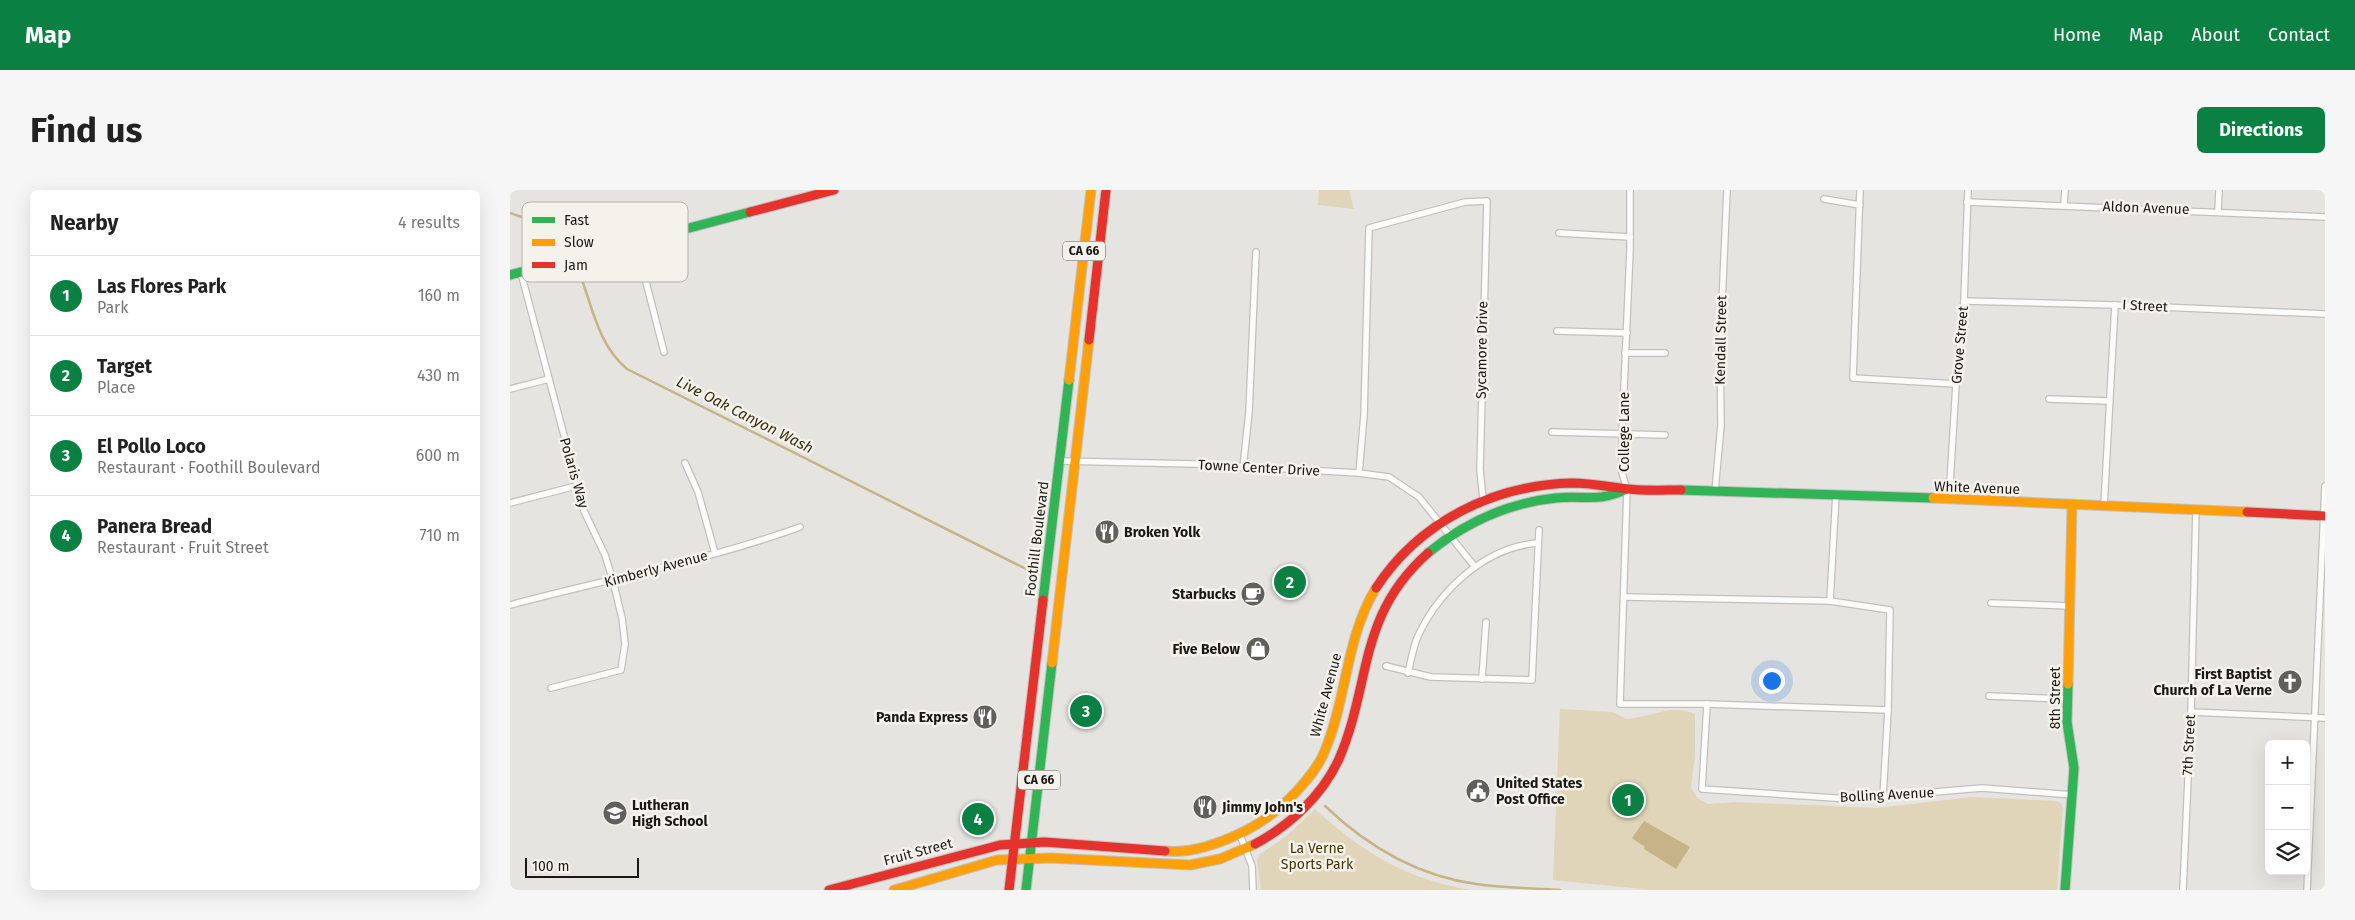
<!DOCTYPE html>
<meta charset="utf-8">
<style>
body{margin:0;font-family:"Fira Sans",sans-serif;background:#f6f6f6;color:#222}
.controls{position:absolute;right:15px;bottom:15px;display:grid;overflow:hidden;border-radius:8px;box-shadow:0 5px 20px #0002}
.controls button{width:45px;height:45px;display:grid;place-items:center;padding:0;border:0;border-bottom:1px solid #e0e0e0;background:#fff;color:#222;font:25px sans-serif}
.scale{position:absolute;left:15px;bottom:12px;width:114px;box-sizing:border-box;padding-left:5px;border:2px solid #191815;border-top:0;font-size:14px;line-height:18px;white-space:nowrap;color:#191815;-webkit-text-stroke:4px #f5f2eb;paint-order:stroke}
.you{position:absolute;left:1261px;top:490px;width:18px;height:18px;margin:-12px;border:4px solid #fff;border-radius:50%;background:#1a73e8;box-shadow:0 0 0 8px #1a73e833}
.badge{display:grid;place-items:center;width:32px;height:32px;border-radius:50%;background:#0b8043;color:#fff;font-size:16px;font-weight:700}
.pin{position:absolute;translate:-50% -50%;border:2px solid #fff;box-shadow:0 1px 5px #0006}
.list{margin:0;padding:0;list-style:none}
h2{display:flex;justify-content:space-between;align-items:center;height:65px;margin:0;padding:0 20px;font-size:21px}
h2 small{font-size:16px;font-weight:400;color:#767676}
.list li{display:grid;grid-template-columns:32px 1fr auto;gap:15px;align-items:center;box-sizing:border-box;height:80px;padding:0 20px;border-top:1px solid #e0e0e0}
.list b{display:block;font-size:19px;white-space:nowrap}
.list p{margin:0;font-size:16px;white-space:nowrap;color:#767676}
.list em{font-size:16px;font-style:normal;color:#767676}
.icon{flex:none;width:28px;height:28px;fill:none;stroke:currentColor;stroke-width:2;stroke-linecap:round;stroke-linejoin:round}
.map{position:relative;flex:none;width:1815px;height:700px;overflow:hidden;border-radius:8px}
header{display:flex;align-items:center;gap:30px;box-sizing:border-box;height:70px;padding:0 25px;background:#0b8043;color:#fff}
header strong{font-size:24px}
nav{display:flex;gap:28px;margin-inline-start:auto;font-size:18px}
.intro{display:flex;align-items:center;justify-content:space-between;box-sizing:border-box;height:120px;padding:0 30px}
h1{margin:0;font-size:35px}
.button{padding:12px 22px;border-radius:8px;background:#0b8043;color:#fff;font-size:18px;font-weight:700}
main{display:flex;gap:30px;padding:0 30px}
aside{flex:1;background:#fff;border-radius:8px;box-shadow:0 5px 20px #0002}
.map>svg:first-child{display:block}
</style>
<header>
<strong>Map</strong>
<nav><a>Home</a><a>Map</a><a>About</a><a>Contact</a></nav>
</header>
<div class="intro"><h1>Find us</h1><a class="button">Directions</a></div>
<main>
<aside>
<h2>Nearby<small>4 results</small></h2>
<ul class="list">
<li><span class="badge">1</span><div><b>Las Flores Park</b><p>Park</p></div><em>160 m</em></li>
<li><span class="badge">2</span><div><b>Target</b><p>Place</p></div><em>430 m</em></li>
<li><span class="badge">3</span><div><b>El Pollo Loco</b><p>Restaurant · Foothill Boulevard</p></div><em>600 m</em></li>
<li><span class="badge">4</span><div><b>Panera Bread</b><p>Restaurant · Fruit Street</p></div><em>710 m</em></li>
</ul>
</aside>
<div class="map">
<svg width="1815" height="700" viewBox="0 0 1815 700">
<rect width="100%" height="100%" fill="#e6e4e0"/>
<g fill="#e0d5b9">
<polygon points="809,0 839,0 844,19 808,15"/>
<path d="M1050 519 1103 522 1116 529C1139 528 1162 513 1185 524V567L1181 597 1187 608 1198 614 1225 612 1367 618 1463 607 1546 611 1551 613 1553 618 1547 700H1141L1043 690Z"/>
<path d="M805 619C853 663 896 689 961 700H751L747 671 749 665 778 645Z"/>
</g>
<polygon fill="#c6b488" points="1134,631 1180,657 1166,679 1134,659 1135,657 1122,648"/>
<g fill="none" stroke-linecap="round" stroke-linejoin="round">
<g stroke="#c6b488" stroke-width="2.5">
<path d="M0 23C14 28 30 32 42 42 83 75 73 142 117 179L526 384"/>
<path d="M815 616C857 656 908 686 966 694 993 698 1022 698 1050 700"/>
</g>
<defs>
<g id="street">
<polyline points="1120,0 1120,60 1112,244 1112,283 1117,299 1110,514 1197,514 1378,520"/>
<polyline points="1350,0 1343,188 1446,194"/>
<polyline points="1314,9 1350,15"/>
<polyline points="1457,12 1815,27"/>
<polyline points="1554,15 1555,0"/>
<polyline points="1708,21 1709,0"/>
<polyline points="1049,43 1120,47"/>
<polyline points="126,53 154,162"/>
<polyline points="11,83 74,321 95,365 103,391 112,428 115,454 111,480 41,498"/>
<polyline points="1454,111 1605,115 1815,124"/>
<polyline points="1047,141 1117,143"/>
<polyline points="1115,163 1155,163"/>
<polyline points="0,199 39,189"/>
<polyline points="1539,209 1599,211"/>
<polyline points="1042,242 1155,245"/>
<polyline points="550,271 685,274 849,283 879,287 909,307 965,377"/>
<polyline points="175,273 188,302 205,363"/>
<polyline points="733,278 739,222 746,62"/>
<polyline points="849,283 854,225 859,38 955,12 977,11 970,280 973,309"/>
<polyline points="1205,301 1211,235 1210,159 1217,0"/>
<polyline points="1439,310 1446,194 1454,111 1458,0"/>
<polyline points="0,313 66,296"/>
<polyline points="1594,316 1605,115"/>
<polyline points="1114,407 1320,411 1380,420 1378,520 1373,607"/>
<polyline points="1320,411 1326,304"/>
<polyline points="1481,413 1561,416"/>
<path d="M0 415C97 389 196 371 290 337"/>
<polyline points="876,476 921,487 1022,490 1029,340"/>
<path d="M898 483C901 471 903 457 908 446 930 399 976 357 1028 353"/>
<polyline points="972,489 976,432"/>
<polyline points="1479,506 1557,509"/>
<polyline points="1197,514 1192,599 1340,609 1472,598 1563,605"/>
<polyline points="1681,522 1815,528"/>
<polyline points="730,645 742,676 743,700"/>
<polyline points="1673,700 1681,522 1686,319"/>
<polyline points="1797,700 1815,296"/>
</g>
<g id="fast">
<polyline points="0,85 240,22"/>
<polyline points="1171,300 1423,308"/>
<path d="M918 363C956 332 997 313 1046 308 1076 305 1087 313 1117 299"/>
<polyline points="533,410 559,190"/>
<polyline points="516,700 542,473"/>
<polyline points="1555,700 1564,578 1557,532 1558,494"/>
</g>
<g id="slow">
<polyline points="559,190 581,0"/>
<polyline points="1423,308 1737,322"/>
<polyline points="542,473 579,150"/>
<polyline points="1558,494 1562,315"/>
<path d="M655 661C683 664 711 653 735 641 755 631 771 618 786 602 798 589 810 575 816 558 837 507 836 447 866 398"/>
<polyline points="384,700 487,670 540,668 680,675 710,669 745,654"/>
</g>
<g id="jam">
<polyline points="240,22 324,0"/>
<polyline points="579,150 596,0"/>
<polyline points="1737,322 1815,326"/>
<path d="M866 398C909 332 983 295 1062 293 1081 293 1099 297 1118 299 1136 301 1154 300 1171 300"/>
<path d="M745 654C780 635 812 606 829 569 862 492 847 426 918 363"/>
<polyline points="319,700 490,655 534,652 655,661"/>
<polyline points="499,700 533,410"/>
</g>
</defs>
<use href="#street" stroke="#c1c0bd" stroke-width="8"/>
<use href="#fast" stroke="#c1c0bd" stroke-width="11"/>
<use href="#slow" stroke="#c1c0bd" stroke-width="11"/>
<use href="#jam" stroke="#c1c0bd" stroke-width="11"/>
<use href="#street" stroke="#fbfbfa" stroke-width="5.5"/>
<use href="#fast" stroke="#30b455" stroke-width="9"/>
<use href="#slow" stroke="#ff9f0a" stroke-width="9"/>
<use href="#jam" stroke="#e5322d" stroke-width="9"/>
</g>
<defs>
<symbol id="restaurant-disc" viewBox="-11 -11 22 22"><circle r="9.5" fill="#615f5c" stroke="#f5f2eb"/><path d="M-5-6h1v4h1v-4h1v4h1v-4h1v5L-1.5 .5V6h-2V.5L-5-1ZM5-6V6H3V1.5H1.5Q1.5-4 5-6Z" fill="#fff"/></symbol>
<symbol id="cafe-disc" viewBox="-11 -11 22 22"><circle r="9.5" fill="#615f5c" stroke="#f5f2eb"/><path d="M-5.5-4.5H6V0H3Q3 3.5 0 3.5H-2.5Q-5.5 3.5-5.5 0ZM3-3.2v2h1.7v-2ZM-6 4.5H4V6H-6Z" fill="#fff"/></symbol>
<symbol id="shop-disc" viewBox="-11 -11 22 22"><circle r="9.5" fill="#615f5c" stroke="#f5f2eb"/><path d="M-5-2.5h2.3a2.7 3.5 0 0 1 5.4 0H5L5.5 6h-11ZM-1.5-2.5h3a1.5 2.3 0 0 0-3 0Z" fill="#fff"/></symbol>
<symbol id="church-disc" viewBox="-11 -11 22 22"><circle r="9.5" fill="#615f5c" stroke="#f5f2eb"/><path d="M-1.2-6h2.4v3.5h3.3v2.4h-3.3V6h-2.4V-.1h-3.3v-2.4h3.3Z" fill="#fff"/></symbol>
<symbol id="civic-disc" viewBox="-11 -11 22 22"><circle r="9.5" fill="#615f5c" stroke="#f5f2eb"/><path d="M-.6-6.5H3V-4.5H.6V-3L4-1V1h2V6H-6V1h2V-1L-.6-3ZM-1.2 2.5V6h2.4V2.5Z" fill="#fff"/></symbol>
<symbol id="school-disc" viewBox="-11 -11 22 22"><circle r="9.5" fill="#615f5c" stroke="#f5f2eb"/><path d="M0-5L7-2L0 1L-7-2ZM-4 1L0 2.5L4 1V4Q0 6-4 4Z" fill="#fff"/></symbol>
</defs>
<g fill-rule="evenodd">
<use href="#restaurant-disc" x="583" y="328" width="28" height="28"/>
<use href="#cafe-disc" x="729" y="390" width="28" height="28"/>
<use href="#shop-disc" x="734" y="445" width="28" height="28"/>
<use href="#church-disc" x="1766" y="478" width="28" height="28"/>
<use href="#restaurant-disc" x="461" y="513" width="28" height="28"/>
<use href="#civic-disc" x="954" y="587" width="28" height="28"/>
<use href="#restaurant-disc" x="681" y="603" width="28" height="28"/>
<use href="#school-disc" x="91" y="609" width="28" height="28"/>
</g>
<g text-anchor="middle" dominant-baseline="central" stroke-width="5" stroke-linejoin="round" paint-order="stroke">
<g fill="#f5f2eb" stroke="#5b5955" stroke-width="1">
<rect x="553" y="51.5" width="42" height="19" rx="4"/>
<rect x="508" y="580.5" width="42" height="19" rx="4"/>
</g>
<g font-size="12" font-weight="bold" fill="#191815">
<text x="574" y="61">CA 66</text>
<text x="529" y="590">CA 66</text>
</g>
<g font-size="14" fill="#191815" stroke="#f5f2eb">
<text transform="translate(1636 18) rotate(2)">Aldon Avenue</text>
<text transform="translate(1635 116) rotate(3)">I Street</text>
<text transform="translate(1211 150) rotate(-89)">Kendall Street</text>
<text transform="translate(1450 155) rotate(-85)">Grove Street</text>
<text transform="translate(972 160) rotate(-89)">Sycamore Drive</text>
<text transform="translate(1114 242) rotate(-90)">College Lane</text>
<text transform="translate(749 278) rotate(3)">Towne Center Drive</text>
<text transform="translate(64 283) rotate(74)">Polaris Way</text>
<text transform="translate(1467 298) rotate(2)">White Avenue</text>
<text transform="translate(527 349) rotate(-83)">Foothill Boulevard</text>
<text transform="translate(146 379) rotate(-15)">Kimberly Avenue</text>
<text transform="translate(816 505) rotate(-75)">White Avenue</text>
<text transform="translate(1545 508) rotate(-90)">8th Street</text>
<text transform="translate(1679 555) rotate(-87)">7th Street</text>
<text transform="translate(1377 605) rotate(-3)">Bolling Avenue</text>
<text transform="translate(408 662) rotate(-15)">Fruit Street</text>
</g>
<g font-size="14" font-weight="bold" fill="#191815" stroke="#f5f2eb" text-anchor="start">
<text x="614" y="342">Broken Yolk</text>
<text x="726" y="404" text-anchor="end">Starbucks</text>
<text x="730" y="459" text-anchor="end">Five Below</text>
<text x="1762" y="484" text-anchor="end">First Baptist<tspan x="1762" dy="16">Church of La Verne</tspan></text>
<text x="458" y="527" text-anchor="end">Panda Express</text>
<text x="986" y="593">United States<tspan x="986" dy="16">Post Office</tspan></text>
<text x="122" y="615">Lutheran<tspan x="122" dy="16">High School</tspan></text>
<text x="712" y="617">Jimmy John's</text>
</g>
<g font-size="14" fill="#430" stroke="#f5f2eb">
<text x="807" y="658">La Verne<tspan x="807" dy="16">Sports Park</tspan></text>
</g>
<g font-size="15" font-style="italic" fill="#392e12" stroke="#f5f2eb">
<text transform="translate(235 225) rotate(27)">Live Oak Canyon Wash</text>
</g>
</g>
<rect x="12" y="12" width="166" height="80" rx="8" fill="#f5f2eb" stroke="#b3b1ab" stroke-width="1"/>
<rect x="22" y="27" width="23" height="6" fill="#30b455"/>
<rect x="22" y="49" width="23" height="7" fill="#ff9f0a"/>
<rect x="22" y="72" width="23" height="6" fill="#e5322d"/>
<g font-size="14" fill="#191815">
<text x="54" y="35">Fast</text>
<text x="54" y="57">Slow</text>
<text x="54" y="80">Jam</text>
</g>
</svg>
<div class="controls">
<button>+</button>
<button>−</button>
<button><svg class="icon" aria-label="layers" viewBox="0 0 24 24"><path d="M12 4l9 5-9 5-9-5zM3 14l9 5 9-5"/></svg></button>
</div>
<div class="scale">100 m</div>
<div class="you"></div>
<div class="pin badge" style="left:1118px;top:610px">1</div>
<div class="pin badge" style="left:780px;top:392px">2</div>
<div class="pin badge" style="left:576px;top:521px">3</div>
<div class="pin badge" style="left:468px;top:629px">4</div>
</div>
</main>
